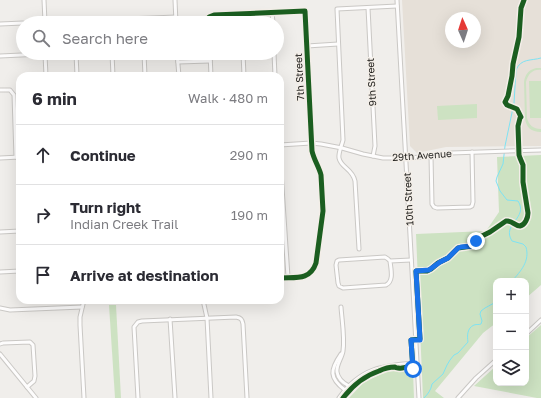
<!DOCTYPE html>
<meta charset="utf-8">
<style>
body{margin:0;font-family:"Golos Text",sans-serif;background:#f7f7f7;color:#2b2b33}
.controls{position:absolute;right:12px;bottom:12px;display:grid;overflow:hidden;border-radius:8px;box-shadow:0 4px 16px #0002}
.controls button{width:36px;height:36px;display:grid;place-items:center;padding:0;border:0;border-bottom:1px solid #e1e1e2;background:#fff;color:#2b2b33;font:20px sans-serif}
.compass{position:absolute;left:445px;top:12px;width:36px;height:36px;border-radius:50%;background:#fff;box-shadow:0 4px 16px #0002;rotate:357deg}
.stop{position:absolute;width:12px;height:12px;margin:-9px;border:3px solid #1a73e8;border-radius:50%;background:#fff}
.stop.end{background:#1a73e8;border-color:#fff;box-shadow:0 1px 4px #0008}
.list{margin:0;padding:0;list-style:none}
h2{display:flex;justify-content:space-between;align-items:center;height:52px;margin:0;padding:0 16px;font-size:17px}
h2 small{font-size:13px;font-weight:400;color:#7c7c81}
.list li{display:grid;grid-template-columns:26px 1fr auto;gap:12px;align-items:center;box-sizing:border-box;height:60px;padding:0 16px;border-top:1px solid #e1e1e2}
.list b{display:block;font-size:15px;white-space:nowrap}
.list p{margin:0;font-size:13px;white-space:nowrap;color:#7c7c81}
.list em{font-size:13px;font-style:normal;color:#7c7c81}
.icon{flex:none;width:22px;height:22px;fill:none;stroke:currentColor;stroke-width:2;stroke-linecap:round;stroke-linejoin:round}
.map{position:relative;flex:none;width:541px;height:398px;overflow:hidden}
.search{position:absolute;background:#fff;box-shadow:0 4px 16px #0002;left:16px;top:16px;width:268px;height:44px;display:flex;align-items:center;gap:10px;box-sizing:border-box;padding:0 14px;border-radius:22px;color:#7c7c81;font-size:15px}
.panel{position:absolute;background:#fff;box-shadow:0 4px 16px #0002;left:16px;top:72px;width:268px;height:232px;border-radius:12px}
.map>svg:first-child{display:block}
</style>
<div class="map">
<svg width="541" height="398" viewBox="0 0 541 398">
<rect width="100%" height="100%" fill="#f0eeeb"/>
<path fill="#e6e0d8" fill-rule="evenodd" d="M402 0H541V146L446 147 417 153 410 146ZM451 18H475V42H451Z"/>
<g fill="#cde2c2">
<path d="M536 68H541V70C533 69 528 74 526 82L527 118C529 125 533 129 541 129V132C531 132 526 127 525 118L524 82C525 75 528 70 536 68Z"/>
<polygon points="529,81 541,81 541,118 530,118"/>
<polygon points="477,104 477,118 438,120 437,106"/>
<polygon points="541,155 541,285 526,298 526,281 496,281 496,323 483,333 435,391 444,398 423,398 416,234 486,231 499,212 497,157"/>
<polygon points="109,305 116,305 121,398 115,398"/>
<polygon points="541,325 541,398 537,398 474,386 496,366 496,383 526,383 526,338"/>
<polygon points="408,368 413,372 414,398 349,398 364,382 386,372"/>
</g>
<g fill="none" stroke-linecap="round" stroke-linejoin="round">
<g stroke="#7ee2f3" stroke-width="1">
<path d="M512 281C521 271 530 261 526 247L523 244 512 241C501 224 529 218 518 201L507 200 500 191 496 181 497 177 503 164 505 146 514 103 516 70C521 58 531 61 541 58"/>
<path d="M424 398C428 394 431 390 432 384L443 374 447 365 450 360 454 355 458 353 468 342C467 336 467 328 474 325 477 324 479 325 481 324L482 321 480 314 481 311 485 308 496 302"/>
</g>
<defs>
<g id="minor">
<polyline points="44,0 45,22"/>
<polyline points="175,0 176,23"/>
<polyline points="397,0 419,398"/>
<polyline points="368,8 375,146 373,156"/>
<polyline points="272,12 273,23"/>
<polyline points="241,14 242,23"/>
<polyline points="27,23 176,17"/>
<path d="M209 23V17L214 15 305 11 312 151C314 160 319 167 321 175L323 211 316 263C310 281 295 277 280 278"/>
<polyline points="0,24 23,23"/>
<polyline points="307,46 338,44"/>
<polyline points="76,53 77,76"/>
<polyline points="112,53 113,76"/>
<polyline points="144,53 145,76"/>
<polyline points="177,53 179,76"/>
<polyline points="210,53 211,76"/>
<polyline points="243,53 244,76"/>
<polyline points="274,53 275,76"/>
<polyline points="45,54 46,76"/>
<polyline points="0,56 64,53"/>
<polyline points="178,62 210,61"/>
<polyline points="0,90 10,90 14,95 16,157"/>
<polyline points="280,145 311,143 321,144 342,148 363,154 383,158 405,158 423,157 451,153 541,150"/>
<polyline points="431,156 432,204 434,207 437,208 470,207 472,206 473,202 472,152"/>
<polyline points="280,157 288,277"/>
<polyline points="0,158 20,157"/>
<polyline points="0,232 20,231"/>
<path d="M359 249 355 181C352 168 341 168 339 158 338 153 342 145 343 140L337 9 397 6"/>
<path d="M390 261C391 270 394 281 386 285L343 288 339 286 338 283 336 265 337 261 339 260 385 257 388 259 390 261 411 260"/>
<polyline points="0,272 20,271"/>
<polyline points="84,300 80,317 80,325 84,398"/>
<polyline points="203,300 207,318 211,398"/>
<path d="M341 307C342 321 345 338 343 351 342 358 336 365 337 372 338 379 343 383 349 386"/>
<polyline points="0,308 10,310 82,307"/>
<polyline points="170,319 175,398"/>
<polyline points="526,334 541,320"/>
<polyline points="0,344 3,343 30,342 33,345 35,376 34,381 27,387"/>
<polyline points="0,354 36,398"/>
<path d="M341 354C330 370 329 378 345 390"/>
<path d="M138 398 134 327 138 322 142 321 236 317C241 318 242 319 243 324L247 398"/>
<path d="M339 398C360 368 383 365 417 363"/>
<polyline points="458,398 476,378 496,360"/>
</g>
</defs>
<use href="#minor" stroke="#cac8c5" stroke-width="5"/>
<use href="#minor" stroke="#fdfcfc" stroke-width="3"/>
<defs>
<g id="cycleway">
<path d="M209 23V17L214 15 305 11 312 151C314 160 319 167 321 175L323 211 316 263C310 281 295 277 280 278"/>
<path d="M343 398C353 385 364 376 379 371 383 369 389 367 395 367 396 368 397 368 398 368 406 369 403 365 413 369L411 340 420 339 416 271H427L431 269 438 263 448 258 458 248 472 246 480 237 490 232 506 221C512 220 515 226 520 226 525 225 528 218 528 213L523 182V165L520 158 519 155 518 126 520 118 521 117 517 109 507 105 505 102 508 96 512 76 513 64 519 37 521 8 524 0"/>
</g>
</defs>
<use href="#cycleway" stroke="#f3eee8" stroke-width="8"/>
<use href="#cycleway" stroke="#1b5e20" stroke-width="5"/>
</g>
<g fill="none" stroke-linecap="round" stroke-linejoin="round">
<polyline stroke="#1a73e8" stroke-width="5" points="413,369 411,340 420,340 416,271 429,270 440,262 448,258 458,248 461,247 472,246 476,241"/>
</g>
<g text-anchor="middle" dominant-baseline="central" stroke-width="3" stroke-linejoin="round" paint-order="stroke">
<g font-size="10" fill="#1f1e1b" stroke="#f3eee8">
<text transform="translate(299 77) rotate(-93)">7th Street</text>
<text transform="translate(371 82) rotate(-93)">9th Street</text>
<text transform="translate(422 155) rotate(-4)">29th Avenue</text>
<text transform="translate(408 199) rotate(-93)">10th Street</text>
</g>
</g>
</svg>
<div class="controls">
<button>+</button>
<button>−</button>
<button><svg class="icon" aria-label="layers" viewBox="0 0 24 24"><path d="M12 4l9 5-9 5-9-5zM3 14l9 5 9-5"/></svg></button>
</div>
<svg class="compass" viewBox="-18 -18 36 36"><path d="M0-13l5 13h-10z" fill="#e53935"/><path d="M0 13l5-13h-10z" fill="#7c7c81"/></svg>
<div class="stop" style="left:413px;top:369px"></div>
<div class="stop end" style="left:476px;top:241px"></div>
<div class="search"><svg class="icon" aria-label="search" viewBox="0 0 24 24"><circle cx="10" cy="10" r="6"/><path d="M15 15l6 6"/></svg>Search here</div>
<section class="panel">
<h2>6 min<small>Walk · 480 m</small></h2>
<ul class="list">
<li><svg class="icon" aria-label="ahead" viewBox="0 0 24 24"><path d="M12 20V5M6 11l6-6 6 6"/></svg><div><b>Continue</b></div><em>290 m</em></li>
<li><svg class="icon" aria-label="right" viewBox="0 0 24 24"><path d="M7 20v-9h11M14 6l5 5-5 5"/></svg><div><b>Turn right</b><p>Indian Creek Trail</p></div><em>190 m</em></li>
<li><svg class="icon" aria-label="arrive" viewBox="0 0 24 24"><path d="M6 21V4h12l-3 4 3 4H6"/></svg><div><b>Arrive at destination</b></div></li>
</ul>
</section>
</div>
